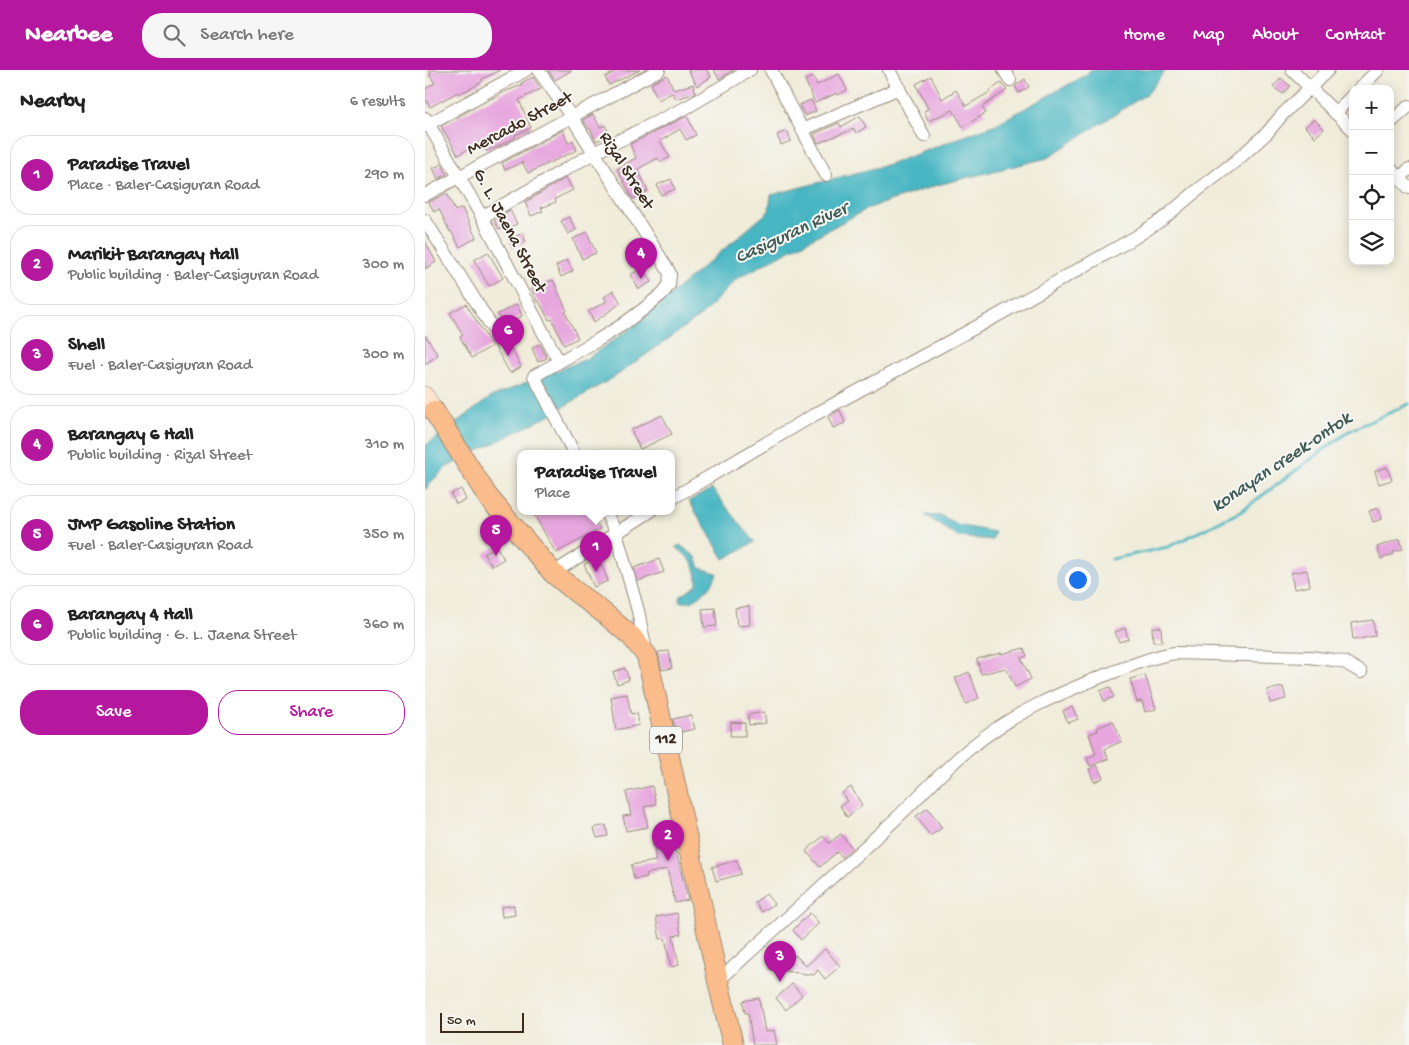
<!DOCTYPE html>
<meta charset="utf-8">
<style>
body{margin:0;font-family:"Gochi Hand",sans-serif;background:#f6f6f6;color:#222}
.controls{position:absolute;right:15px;top:15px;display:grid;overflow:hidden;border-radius:10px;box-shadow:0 2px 12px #0003}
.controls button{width:45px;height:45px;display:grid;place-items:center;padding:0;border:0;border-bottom:1px solid #e0e0e0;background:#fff;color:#222;font:25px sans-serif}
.scale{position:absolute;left:15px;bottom:12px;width:84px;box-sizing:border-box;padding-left:5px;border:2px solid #3b2a1e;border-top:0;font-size:14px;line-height:18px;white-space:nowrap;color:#3b2a1e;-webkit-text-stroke:4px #f6f6f2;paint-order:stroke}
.you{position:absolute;left:652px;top:509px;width:18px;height:18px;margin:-12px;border:4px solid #fff;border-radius:50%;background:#1a73e8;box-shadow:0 0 0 8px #1a73e833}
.badge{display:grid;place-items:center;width:32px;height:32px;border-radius:50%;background:#b5179e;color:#fff;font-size:16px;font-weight:700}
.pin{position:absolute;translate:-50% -41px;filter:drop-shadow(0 1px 2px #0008)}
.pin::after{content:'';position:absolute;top:26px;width:18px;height:15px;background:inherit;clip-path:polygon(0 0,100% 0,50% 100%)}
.popup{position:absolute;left:92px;top:380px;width:158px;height:65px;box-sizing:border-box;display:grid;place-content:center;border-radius:10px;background:#fff;filter:drop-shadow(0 1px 4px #0005);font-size:16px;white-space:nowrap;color:#767676}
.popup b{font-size:19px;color:#222}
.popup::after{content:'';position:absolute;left:50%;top:100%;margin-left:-10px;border:10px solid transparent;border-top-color:#fff}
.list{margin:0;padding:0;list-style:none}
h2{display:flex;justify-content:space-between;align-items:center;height:65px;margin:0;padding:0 20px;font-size:21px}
h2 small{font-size:16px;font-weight:400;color:#767676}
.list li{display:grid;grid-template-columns:32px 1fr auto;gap:15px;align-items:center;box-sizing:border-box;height:80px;margin:0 10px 10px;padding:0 10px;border:1px solid #e0e0e0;border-radius:20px}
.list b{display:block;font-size:19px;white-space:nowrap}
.list p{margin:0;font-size:16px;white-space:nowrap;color:#767676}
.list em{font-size:16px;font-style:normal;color:#767676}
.actions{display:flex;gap:10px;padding:15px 20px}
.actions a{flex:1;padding:11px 0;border:1px solid #b5179e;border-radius:20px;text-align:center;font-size:18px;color:#b5179e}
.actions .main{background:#b5179e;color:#fff}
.icon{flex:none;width:28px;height:28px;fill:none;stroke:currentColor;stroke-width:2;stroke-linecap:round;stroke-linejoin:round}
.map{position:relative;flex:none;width:984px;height:975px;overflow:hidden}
header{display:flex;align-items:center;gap:30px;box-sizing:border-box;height:70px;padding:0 25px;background:#b5179e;color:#fff}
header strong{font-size:24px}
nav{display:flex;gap:28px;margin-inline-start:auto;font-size:18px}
.search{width:350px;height:45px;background:#f6f6f6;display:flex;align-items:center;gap:12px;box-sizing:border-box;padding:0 18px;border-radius:20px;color:#767676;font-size:19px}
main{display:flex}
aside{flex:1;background:#fff}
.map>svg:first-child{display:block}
</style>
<header>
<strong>Nearbee</strong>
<div class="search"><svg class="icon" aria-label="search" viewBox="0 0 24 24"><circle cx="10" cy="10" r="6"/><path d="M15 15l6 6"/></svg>Search here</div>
<nav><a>Home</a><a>Map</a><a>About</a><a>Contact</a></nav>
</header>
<main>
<aside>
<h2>Nearby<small>6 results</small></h2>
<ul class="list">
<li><span class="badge">1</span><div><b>Paradise Travel</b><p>Place · Baler-Casiguran Road</p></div><em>290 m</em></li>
<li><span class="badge">2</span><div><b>Marikit Barangay Hall</b><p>Public building · Baler-Casiguran Road</p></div><em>300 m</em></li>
<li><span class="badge">3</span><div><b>Shell</b><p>Fuel · Baler-Casiguran Road</p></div><em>300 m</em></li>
<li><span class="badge">4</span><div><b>Barangay 6 Hall</b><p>Public building · Rizal Street</p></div><em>310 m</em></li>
<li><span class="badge">5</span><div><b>JMP Gasoline Station</b><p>Fuel · Baler-Casiguran Road</p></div><em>350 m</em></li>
<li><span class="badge">6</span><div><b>Barangay 4 Hall</b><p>Public building · G. L. Jaena Street</p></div><em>360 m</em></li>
</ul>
<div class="actions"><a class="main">Save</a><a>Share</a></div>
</aside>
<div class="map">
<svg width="984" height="975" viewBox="0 0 984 975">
<rect width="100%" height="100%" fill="#f6f6f2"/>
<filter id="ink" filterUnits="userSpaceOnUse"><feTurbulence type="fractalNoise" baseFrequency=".02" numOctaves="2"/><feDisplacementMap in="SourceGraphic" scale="10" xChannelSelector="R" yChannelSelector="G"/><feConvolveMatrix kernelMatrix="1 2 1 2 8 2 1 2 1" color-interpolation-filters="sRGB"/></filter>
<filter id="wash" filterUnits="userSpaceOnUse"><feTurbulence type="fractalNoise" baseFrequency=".0096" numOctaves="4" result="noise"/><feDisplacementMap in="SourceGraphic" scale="20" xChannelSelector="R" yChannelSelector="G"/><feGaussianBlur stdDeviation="1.12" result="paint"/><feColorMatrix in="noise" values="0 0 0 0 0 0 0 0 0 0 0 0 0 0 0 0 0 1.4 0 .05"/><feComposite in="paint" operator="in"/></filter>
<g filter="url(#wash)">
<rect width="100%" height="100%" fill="#f0ecd9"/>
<g fill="#47b6c2" stroke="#417070">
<polygon points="665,0 741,0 723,23 622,88 512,115 444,138 311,209 277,245 191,306 121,347 22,397 8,410 0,420 0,376 66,327 161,289 206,258 344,141 346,125 465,94 571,54 661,5"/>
<polygon points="287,419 330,472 299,489 264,431"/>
<polygon points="500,445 517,446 532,455 570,462 567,470 533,467"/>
<path d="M255 475 271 487 275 498 292 503 287 515 267 532H255V527L272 515C273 495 265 489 251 477Z"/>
</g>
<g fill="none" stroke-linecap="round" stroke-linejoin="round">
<polyline stroke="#47b6c2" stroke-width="3" points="687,489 743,477 815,442 924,361 984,334"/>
</g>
<g id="blocks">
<g fill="#e7a6de">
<polygon points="4,0 75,0 57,9 58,11 50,16 34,24 33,22 5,37 0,28 0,19 10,13 4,5 6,4"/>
<polygon points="123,0 147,0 130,10"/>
<polygon points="193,0 215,0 184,15 180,7"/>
<polygon points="263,0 282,0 286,7 272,16"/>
<polygon points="289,0 309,0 294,9"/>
<polygon points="414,4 422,20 413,25 412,23 390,33 380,10 388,7 392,15"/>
<polygon points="242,5 249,20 268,14 271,23 251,29 247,23 233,30 226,14"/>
<polygon points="506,6 517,29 531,20 541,36 565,22 564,21 576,13 582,20 557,37 561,43 538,57 528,40 503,51 499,41 503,39 491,14"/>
<polygon points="108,7 116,19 94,30 106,58 90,65 91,67 70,78 61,81 57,71 33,85 16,56 65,29 75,25 74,24 97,15 96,13"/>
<polygon points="856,8 865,16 858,24 848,17"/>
<polygon points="600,9 604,17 594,23 590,16"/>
<polygon points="386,30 391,41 380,46 374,35"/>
<polygon points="168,44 175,57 180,55 185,65 171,71 165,58 164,59 158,50"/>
<polygon points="262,46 271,65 261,70 255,59 235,71 245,87 236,92 233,88 213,99 223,121 208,129 192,99 211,88 205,74"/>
<polygon points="435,46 441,57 431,63 429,59 393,73 389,64 414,53 416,57"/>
<polygon points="889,49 899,59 890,67 880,57"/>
<polygon points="138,60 143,73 148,70 152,80 103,103 97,92 80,100 77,93"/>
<polygon points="362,61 366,71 356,75 352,65"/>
<polygon points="17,94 22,104 13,109 8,98"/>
<polygon points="141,108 148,120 130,129 131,132 116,138 118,141 106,146 100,132"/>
<polygon points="246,109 250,119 236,125 232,115"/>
<polygon points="22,123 30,141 37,138 51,168 35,177 26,161 25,162 14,139 9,142 4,132"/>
<polygon points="85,140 92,154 78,160 77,158 74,159 69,150"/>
<polygon points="144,147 151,160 143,164 136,151"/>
<polygon points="162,162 171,183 157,189 148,169"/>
<polygon points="97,163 101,172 88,178 84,170"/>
<polygon points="0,171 11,192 0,199"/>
<polygon points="63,182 78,208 64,216 49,190"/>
<polygon points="142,190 148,201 136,207 131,196"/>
<polygon points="217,198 226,212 214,219 205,205"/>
<polygon points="128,210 142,241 140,242 153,268 139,275 127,249 124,250 114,231 112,232 106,218"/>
<polygon points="188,220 196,233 169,252 164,241 182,231 179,227"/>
<polygon points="41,234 67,276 47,288 35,267 38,265 25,243"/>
<polygon points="92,234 97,246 78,255 73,244"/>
<polygon points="0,265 13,285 0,294"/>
<polygon points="81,269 96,297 85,303 69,275"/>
<polygon points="115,274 122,288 113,292 107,278"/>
<polygon points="415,340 420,353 408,358 403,347"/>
<polygon points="237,345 247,364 215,379 206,360"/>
<polygon points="962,397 967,410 954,414 950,401"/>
<polygon points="36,419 41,430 31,434 26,424"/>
<polygon points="953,438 957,449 948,452 944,441"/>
<polygon points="107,441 165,441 175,459 131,483"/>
<polygon points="975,469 978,479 968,482 969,484 956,489 952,477"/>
<polygon points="71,476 79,489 67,496 59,484"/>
<polygon points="173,488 183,511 169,517 159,494"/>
<polygon points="234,489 239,502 213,511 209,498"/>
<polygon points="882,500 885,516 869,519 866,503"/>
<polygon points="324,536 325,555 312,556 310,538"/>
<polygon points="290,538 292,556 279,557 277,539"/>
<polygon points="948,550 950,566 928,570 926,553"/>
<polygon points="727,557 736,557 737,572 728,572"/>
<polygon points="700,558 703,569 694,572 690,562"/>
<polygon points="599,578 602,586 596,588 606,609 590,617 581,598 556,604 552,589 576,583 576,584"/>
<polygon points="244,581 247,598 237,600 233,582"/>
<polygon points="200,598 204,610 192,614 188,602"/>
<polygon points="544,602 554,628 541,634 530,608"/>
<polygon points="720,605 731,639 720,642 717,631 712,632 705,609"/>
<polygon points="685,617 689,627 679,631 675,621"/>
<polygon points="858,617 861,629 845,633 842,620"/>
<polygon points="202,624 206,644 212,643 214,655 191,660 186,627"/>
<polygon points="647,637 653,649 643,653 638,641"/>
<polygon points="339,642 341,653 324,655 323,645"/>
<polygon points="266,645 270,659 251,663 248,649"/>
<polygon points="688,651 697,671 680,679 683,689 665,696 662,688 671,684 664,664 673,661 672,658"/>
<polygon points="306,652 320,653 320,666 305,666"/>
<polygon points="672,695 678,708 669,712 664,699"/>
<polygon points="227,716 231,734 219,737 223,757 201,761 198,746 206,745 201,722"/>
<polygon points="426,717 437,735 422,747 415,736 422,731 417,723"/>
<polygon points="503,738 517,758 505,766 491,746"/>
<polygon points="181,755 183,766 172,768 169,758"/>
<polygon points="244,763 247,782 251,781 263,830 250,833 242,799 221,804 222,807 209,809 206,795 231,791 227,766"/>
<polygon points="416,764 427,778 417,787 412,782 395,797 381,781 398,766 404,773"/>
<polygon points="312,790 316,804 291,811 287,797"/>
<polygon points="341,824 349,834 337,842 330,832"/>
<polygon points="89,835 90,845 77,847 76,837"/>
<polygon points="252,843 256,864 248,866 254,895 246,897 240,868 235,869 231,847"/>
<polygon points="385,843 394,853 376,870 368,860"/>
<polygon points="400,879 415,896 400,909 393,900 389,905 345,899 346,890 363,893 370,885 381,896"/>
<polygon points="367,914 377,925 361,940 351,928"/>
<polygon points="334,928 340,962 349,960 352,975 328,975 323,943 320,943 318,931"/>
</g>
</g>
</g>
<g filter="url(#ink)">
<use href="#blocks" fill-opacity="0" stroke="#968b7c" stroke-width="1"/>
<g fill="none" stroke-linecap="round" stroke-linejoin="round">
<defs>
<g id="minor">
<polyline points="113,0 146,46 242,198 245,204 244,215 238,223 220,238 197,255 173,270 109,306 149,383"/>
<polyline points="346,0 401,105"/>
<polyline points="464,0 499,66"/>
<polyline points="579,0 585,10"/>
<polyline points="867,0 928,60"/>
<polyline points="934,19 953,0"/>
<polyline points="910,43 928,25"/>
<polyline points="0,48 57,147 134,292"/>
<polyline points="965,53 984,36"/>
<polyline points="0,56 101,0"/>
<polyline points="377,60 474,18"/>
<polyline points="965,98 984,118"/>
<polyline points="975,108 984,99"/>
<polyline points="0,125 234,0"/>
<polyline points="57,147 169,83 264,36 325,0"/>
<polyline points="0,150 70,262"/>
<polyline points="246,429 389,345 577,243 709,168 738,149 769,123 812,90 842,63 857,45 903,0"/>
<polyline points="180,441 191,462 213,541 221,581"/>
<polyline points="128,503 226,441"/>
<path d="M293 911C349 860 405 809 461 758 491 731 517 700 549 675 587 644 633 624 678 606 702 597 725 587 750 583L884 587 909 590 919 592 936 602"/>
</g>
<polyline id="secondary" points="0,326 9,341"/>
<polyline id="primary" points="9,341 63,427 128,503 151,522 180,544 207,567 222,586 293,911 308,975"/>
</defs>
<use href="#minor" stroke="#968b7c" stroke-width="14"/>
<use href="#secondary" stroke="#968b7c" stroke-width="19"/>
<use href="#primary" stroke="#968b7c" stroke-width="22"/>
<use href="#minor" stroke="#fff" stroke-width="12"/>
<use href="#secondary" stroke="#fde4d1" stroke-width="18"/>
<use href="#primary" stroke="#fabc8b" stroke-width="20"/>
</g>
</g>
<g text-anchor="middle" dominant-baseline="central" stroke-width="4" stroke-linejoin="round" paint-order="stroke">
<rect fill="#f6f6f2" stroke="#73675e" stroke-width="1" x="225" y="656.5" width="32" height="27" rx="4"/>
<g font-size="16" font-weight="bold" fill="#3b2a1e">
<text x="241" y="670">112</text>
</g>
<g font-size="18" fill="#3b2a1e" stroke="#f6f6f2">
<text transform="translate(95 54) rotate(-28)">Mercado Street</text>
<text transform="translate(201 101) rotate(58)">Rizal Street</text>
<text transform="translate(84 161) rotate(62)">G. L. Jaena Street</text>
</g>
<g font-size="19" font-style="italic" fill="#3f5b57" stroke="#f6f6f2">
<text transform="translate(367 164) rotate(-25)">Casiguran River</text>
<text transform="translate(857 393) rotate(-34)">konayan creek-ontok</text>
</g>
</g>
</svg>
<div class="controls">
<button>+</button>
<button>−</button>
<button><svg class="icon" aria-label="locate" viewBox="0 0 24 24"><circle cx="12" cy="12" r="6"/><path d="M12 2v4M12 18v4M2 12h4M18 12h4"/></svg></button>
<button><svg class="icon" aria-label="layers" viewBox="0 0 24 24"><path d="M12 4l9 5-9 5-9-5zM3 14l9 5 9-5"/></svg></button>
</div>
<div class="scale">50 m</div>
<div class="you"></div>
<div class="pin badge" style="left:171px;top:502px">1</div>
<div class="popup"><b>Paradise Travel</b>Place</div>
<div class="pin badge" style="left:243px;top:791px">2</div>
<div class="pin badge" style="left:355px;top:912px">3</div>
<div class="pin badge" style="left:216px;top:209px">4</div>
<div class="pin badge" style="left:71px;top:486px">5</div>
<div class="pin badge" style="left:83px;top:286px">6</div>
</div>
</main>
